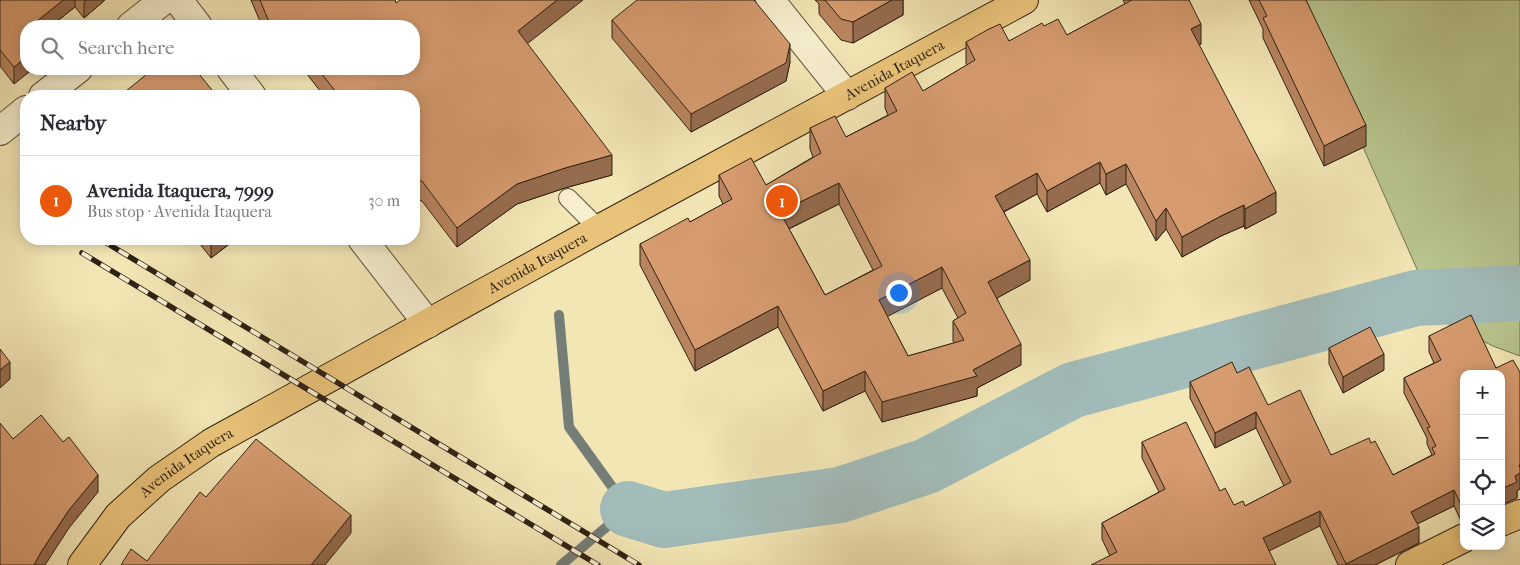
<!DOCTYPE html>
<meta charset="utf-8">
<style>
body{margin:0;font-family:"IM FELL French Canon",serif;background:#f7f7f7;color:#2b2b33}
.controls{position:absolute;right:15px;bottom:15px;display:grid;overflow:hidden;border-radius:10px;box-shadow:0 2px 12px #0003}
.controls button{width:45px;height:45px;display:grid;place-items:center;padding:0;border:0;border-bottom:1px solid #e1e1e2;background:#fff;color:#2b2b33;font:25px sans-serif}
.you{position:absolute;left:898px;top:292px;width:18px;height:18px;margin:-12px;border:4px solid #fff;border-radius:50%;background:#1a73e8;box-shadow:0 0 0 8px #1a73e833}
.badge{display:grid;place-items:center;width:32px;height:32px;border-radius:50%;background:#ea580c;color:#fff;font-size:16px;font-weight:700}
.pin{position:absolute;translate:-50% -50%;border:2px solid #fff;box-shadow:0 1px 5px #0006}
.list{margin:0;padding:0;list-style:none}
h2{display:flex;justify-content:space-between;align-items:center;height:65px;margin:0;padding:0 20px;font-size:21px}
h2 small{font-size:16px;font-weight:400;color:#7c7c81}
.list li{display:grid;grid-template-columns:32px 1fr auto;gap:15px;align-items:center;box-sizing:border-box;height:90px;padding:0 20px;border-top:1px solid #e1e1e2}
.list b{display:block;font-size:19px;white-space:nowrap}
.list p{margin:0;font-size:16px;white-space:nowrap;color:#7c7c81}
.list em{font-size:16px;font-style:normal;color:#7c7c81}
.icon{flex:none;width:28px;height:28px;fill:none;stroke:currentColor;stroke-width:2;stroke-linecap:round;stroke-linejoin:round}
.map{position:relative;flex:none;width:1520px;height:565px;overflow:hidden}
.search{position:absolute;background:#fff;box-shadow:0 2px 12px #0003;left:20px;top:20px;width:400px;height:55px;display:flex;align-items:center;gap:12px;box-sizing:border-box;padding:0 18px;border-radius:20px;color:#7c7c81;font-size:19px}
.panel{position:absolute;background:#fff;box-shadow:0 2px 12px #0003;left:20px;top:90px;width:400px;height:155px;border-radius:20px}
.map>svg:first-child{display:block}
</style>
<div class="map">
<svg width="1520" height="565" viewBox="0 0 1520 565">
<rect width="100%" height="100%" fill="#f3e6b5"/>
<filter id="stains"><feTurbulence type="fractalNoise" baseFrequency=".004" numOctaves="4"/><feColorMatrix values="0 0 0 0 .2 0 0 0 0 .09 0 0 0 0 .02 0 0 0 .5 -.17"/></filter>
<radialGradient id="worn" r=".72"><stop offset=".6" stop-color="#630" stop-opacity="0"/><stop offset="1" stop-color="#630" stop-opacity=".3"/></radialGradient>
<polygon fill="#b9c68f" stroke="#747451" points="1298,0 1520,0 1520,356 1493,346 1439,319"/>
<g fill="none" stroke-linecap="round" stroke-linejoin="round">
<polyline stroke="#747e77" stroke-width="10" points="559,315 569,427 628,509 561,565"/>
<polyline stroke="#a2bcba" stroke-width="56" points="628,509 664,520 840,495 927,466 1073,390 1416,298 1520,293"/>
<defs>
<polyline id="lane" points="568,198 599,229"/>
<g id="street">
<polyline points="178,0 198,26"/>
<polyline points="770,0 847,96"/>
<polyline points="131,26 164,0"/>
<polyline points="231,69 252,96"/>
<polyline points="43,96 78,69"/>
<polyline points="0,131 26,110"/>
<polyline points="362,239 428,324"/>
</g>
<g id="primary">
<polyline points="1501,522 1520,514"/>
<path id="s1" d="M82 565 118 516 159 479 211 443 599 229 1024 0"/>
<polyline points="1410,565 1464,538"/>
</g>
</defs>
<use href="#lane" stroke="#60533c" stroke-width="20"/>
<use href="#street" stroke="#60533c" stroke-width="30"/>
<use href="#primary" stroke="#2f2213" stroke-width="30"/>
<use href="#lane" stroke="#f7efcf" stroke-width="18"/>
<use href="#street" stroke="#f7efcf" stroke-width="28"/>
<use href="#primary" stroke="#eac37a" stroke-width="28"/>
<defs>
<g id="rail">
<polyline points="100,239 639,565"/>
<polyline points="82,253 598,565"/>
</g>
</defs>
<use href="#rail" stroke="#2f2213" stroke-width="5.5"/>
<use href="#rail" stroke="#f7efcf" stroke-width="4" stroke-dasharray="11" stroke-linecap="butt"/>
</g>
<g fill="#b8855f" stroke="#2f2213" fill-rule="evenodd">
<polygon points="0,0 105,0 84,18 75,7 51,26 26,26 14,84 0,66"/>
<polygon points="251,0 395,0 396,3 527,43 612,175 565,188 517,204 457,247 422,201 414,200 414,96 324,96 303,69 414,69 414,26 262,26"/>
<polygon points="815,0 903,0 903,15 853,43 841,40 819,14 819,4"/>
<path d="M1123 0H1189L1201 44 1199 45 1276 213 1245 229 1244 226 1221 236 1182 257 1166 229 1156 241 1126 184 1106 195 1100 183 1047 212 1037 194 1004 212 1030 280 997 298 1021 365 977 388V396L882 422 865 391 823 411 778 327 695 371 640 265V244L690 222 723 204 719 196V175L766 185 813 157 810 149V128L846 137 888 115 885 108V88L923 91 967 65 966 63V42L1009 41 1044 26 1067 35 1125 4ZM839 204 873 270 825 295 789 229ZM942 288 958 318 953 321V341L954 343 908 356 887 316Z"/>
<polygon points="1249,0 1306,0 1366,146 1324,166 1263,38 1263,29"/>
<polygon points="612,20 790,62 786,81 691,132 612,38"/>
<polygon points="196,239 236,239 211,258"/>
<polygon points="1429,336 1496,368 1520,372 1520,489 1517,491 1517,498 1501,505 1501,374 1462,523 1454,506 1417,524 1419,543 1375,565 1338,565 1320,526 1110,556 1102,539 1102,523 1159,492 1142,458 1142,442 1220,491 1234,505 1245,506 1284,486 1256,428 1215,448 1190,398 1190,382 1237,373 1268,405 1331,455 1371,443 1393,475 1432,455 1427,444 1427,438 1404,393 1404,378 1434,363 1429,352"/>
<polygon points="1329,348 1384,370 1343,393 1329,364"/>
</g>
<g fill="#966c4e" stroke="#2f2213">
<polygon points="63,0 75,0 75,7 51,26 31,26"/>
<polygon points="86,0 105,0 84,18 84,2"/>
<polygon points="557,0 583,0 518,51 518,31"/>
<polygon points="892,0 903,0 903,15 853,43 853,22"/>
<polygon points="272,21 272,26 269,26 269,22"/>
<polygon points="1201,24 1201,44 1191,50 1191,29"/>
<polygon points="790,44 790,62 786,81 691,132 691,114"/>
<polygon points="26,58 26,69 33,69 14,84 14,67"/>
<polygon points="1366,125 1366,146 1324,166 1324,146"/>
<polygon points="612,155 612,175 565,188 517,204 457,247 457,228 517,184 565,168"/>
<polygon points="1100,162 1100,183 1047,212 1047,191"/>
<polygon points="1126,164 1126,184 1106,195 1106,174"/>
<polygon points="1037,173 1037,194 995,216 995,196"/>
<polygon points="839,183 839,204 780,233 780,212"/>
<polygon points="1276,192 1276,213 1245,229 1245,209"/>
<polygon points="1244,205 1244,226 1221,236 1182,257 1182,237 1221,216"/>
<polygon points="1166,208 1166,229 1156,241 1156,221"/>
<polygon points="217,239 236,239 211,258 211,243"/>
<polygon points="1030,260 1030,280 988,303 988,282"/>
<polygon points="942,267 942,288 879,321 879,300"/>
<polygon points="778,306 778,327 695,371 695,350"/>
<polygon points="1021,344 1021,365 977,388 977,396 882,422 882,402 973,370"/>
<polygon points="1384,354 1384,370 1343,393 1343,377"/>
<polygon points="10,362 10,379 0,388 0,370"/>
<polygon points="865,371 865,391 823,411 823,391"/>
<polygon points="1256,412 1256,428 1215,448 1215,433"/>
<polygon points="1519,465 1520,465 1520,489 1517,491 1517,498 1501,505 1501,489 1515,476"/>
<polygon points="98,475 98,492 69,528 45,565 34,565 41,552 69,510"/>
<polygon points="1454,490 1454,506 1411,527 1411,512"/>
<polygon points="1464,506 1464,522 1462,523 1462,507"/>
<polygon points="1320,511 1320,526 1263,554 1263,538"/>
<polygon points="351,515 351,533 325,565 311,565"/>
<polygon points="1419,527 1419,543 1375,565 1346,565 1346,564"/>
</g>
<g fill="#d69b6f" stroke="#2f2213" fill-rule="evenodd">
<polygon points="0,0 63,0 31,26 26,26 26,58 14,67 0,50"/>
<polygon points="260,0 395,0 396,3 400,0 557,0 518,31 612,155 565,168 517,184 457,228 422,181 414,180 414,96 339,96 318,69 414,69 414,26 274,26 272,21 269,22"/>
<polygon points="637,0 754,0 790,44 786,63 691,114 612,20"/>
<polygon points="825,0 892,0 853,22 841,19"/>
<path d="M1132 0H1189L1201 24 1191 29 1276 192 1245 209 1244 205 1221 216 1182 237 1166 208 1156 221 1126 164 1106 174 1100 162 1047 191 1037 173 995 196 1030 260 988 282 1021 344 973 370 977 376 882 402 865 371 823 391 778 306 695 350 640 244 688 218 690 222 732 199 719 175 751 158 766 185 821 153 810 128 835 116 846 137 897 111 885 88 912 72 923 91 975 60 966 42 987 30 1000 24 1009 41 1042 23 1044 26 1058 19 1067 35ZM839 183 882 266 825 295 780 212ZM942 267 966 313 953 321 964 340 908 356 879 300Z"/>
<polygon points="1259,0 1306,0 1366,125 1324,146 1263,18 1267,16"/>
<polygon points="153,69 195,69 216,95 214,96 120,96"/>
<polygon points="208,239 217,239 211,243"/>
<polygon points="1471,315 1496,368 1513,360 1520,372 1520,465 1519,465 1520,468 1520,473 1515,476 1517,482 1501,489 1501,374 1464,374 1464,506 1462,507 1454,490 1411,512 1419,527 1346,564 1320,511 1263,538 1276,565 1091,565 1117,552 1102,523 1165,489 1142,442 1186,422 1220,491 1225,488 1234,505 1243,501 1245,506 1291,482 1256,412 1215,433 1190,382 1232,362 1237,373 1249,367 1268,405 1300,390 1331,455 1369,438 1371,443 1375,441 1393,475 1435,454 1432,448 1436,446 1427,428 1430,427 1404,378 1441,360 1429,336"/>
<polygon points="1370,327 1384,354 1343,377 1329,348"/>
<polygon points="0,349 10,362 0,370"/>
<polygon points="41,415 63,442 69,437 98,475 69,510 41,552 34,565 0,565 0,423 13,439"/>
<polygon points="256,439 351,515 311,565 121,565 131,549 147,561 200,492 206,497"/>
</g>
<g text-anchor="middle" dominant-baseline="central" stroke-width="4" stroke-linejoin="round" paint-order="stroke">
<g font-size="15" fill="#2f2213" stroke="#f7efcf">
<text stroke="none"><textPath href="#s1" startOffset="958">Avenida Itaquera</textPath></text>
<text stroke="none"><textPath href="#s1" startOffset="552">Avenida Itaquera</textPath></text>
<text stroke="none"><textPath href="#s1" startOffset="148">Avenida Itaquera</textPath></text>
</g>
</g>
<rect width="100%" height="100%" filter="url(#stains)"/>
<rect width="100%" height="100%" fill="url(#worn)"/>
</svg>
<div class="controls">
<button>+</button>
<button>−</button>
<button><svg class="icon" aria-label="locate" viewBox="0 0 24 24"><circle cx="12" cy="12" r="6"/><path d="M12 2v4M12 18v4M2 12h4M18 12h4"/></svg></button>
<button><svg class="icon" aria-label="layers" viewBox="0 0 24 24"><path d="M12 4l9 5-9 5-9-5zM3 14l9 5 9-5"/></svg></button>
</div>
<div class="you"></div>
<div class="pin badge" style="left:782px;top:201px">1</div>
<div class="search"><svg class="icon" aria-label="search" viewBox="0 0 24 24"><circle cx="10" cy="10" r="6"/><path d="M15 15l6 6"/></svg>Search here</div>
<section class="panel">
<h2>Nearby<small></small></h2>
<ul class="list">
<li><span class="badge">1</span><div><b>Avenida Itaquera, 7999</b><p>Bus stop · Avenida Itaquera</p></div><em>30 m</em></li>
</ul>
</section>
</div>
